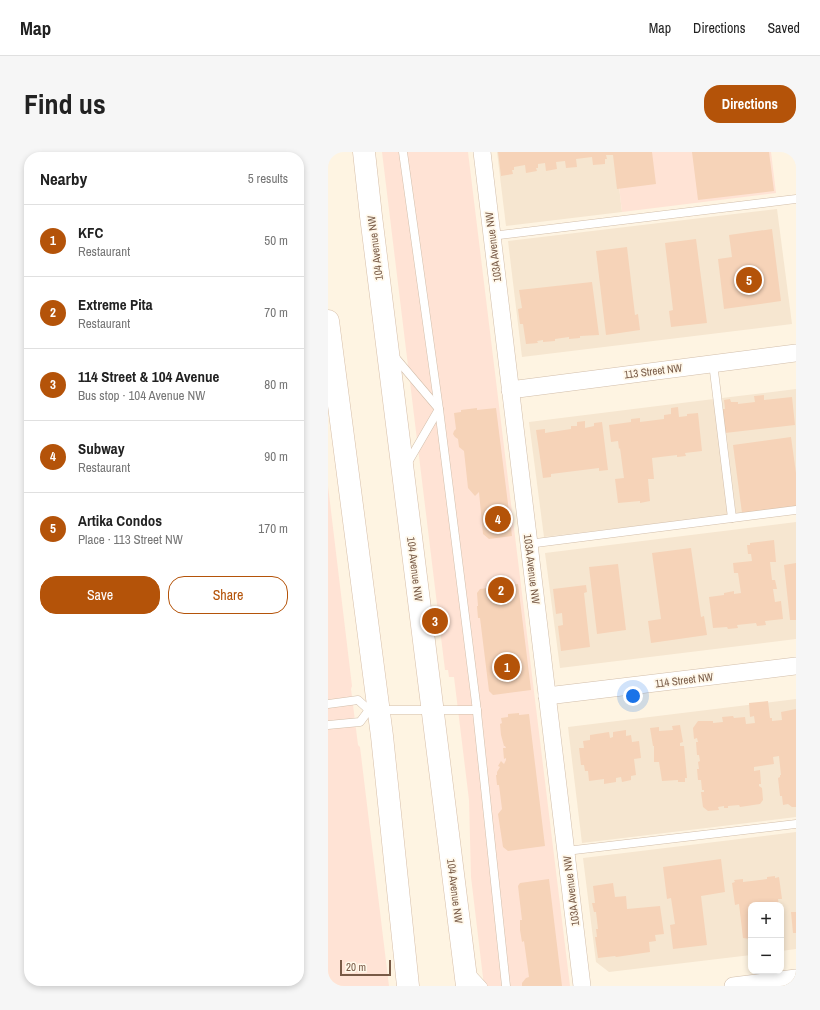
<!DOCTYPE html>
<meta charset="utf-8">
<style>
body{margin:0;font-family:"Archivo Narrow",sans-serif;background:#f6f6f6;color:#222}
.controls{position:absolute;right:12px;bottom:12px;display:grid;overflow:hidden;border-radius:8px;box-shadow:0 2px 6px #0003}
.controls button{width:36px;height:36px;display:grid;place-items:center;padding:0;border:0;border-bottom:1px solid #e0e0e0;background:#fff;color:#222;font:20px sans-serif}
.scale{position:absolute;left:12px;bottom:10px;width:51px;box-sizing:border-box;padding-left:4px;border:2px solid #785a46;border-top:0;font-size:11px;line-height:14px;white-space:nowrap;color:#785a46;-webkit-text-stroke:3px #fff8ea;paint-order:stroke}
.you{position:absolute;left:305px;top:544px;width:14px;height:14px;margin:-10px;border:3px solid #fff;border-radius:50%;background:#1a73e8;box-shadow:0 0 0 6px #1a73e833}
.badge{display:grid;place-items:center;width:26px;height:26px;border-radius:50%;background:#b45309;color:#fff;font-size:13px;font-weight:700}
.pin{position:absolute;translate:-50% -50%;border:2px solid #fff;box-shadow:0 1px 4px #0006}
.list{margin:0;padding:0;list-style:none}
h2{display:flex;justify-content:space-between;align-items:center;height:52px;margin:0;padding:0 16px;font-size:17px}
h2 small{font-size:13px;font-weight:400;color:#767676}
.list li{display:grid;grid-template-columns:26px 1fr auto;gap:12px;align-items:center;box-sizing:border-box;height:72px;padding:0 16px;border-top:1px solid #e0e0e0}
.list b{display:block;font-size:15px;white-space:nowrap}
.list p{margin:0;font-size:13px;white-space:nowrap;color:#767676}
.list em{font-size:13px;font-style:normal;color:#767676}
.actions{display:flex;gap:8px;padding:12px 16px}
.actions a{flex:1;padding:9px 0;border:1px solid #b45309;border-radius:16px;text-align:center;font-size:14px;color:#b45309}
.actions .main{background:#b45309;color:#fff}
.map{position:relative;flex:none;width:468px;height:834px;overflow:hidden;border-radius:16px}
header{display:flex;align-items:center;gap:24px;box-sizing:border-box;height:56px;padding:0 20px;background:#fff;border-bottom:1px solid #e0e0e0}
header strong{font-size:19px}
nav{display:flex;gap:22px;margin-inline-start:auto;font-size:14px}
.intro{display:flex;align-items:center;justify-content:space-between;box-sizing:border-box;height:96px;padding:0 24px}
h1{margin:0;font-size:28px}
.button{padding:10px 18px;border-radius:16px;background:#b45309;color:#fff;font-size:14px;font-weight:700}
main{display:flex;gap:24px;padding:0 24px}
aside{flex:1;background:#fff;border-radius:16px;box-shadow:0 2px 6px #0003}
.map>svg:first-child{display:block}
</style>
<header>
<strong>Map</strong>
<nav><a>Map</a><a>Directions</a><a>Saved</a></nav>
</header>
<div class="intro"><h1>Find us</h1><a class="button">Directions</a></div>
<main>
<aside>
<h2>Nearby<small>5 results</small></h2>
<ul class="list">
<li><span class="badge">1</span><div><b>KFC</b><p>Restaurant</p></div><em>50 m</em></li>
<li><span class="badge">2</span><div><b>Extreme Pita</b><p>Restaurant</p></div><em>70 m</em></li>
<li><span class="badge">3</span><div><b>114 Street &amp; 104 Avenue</b><p>Bus stop · 104 Avenue NW</p></div><em>80 m</em></li>
<li><span class="badge">4</span><div><b>Subway</b><p>Restaurant</p></div><em>90 m</em></li>
<li><span class="badge">5</span><div><b>Artika Condos</b><p>Place · 113 Street NW</p></div><em>170 m</em></li>
</ul>
<div class="actions"><a class="main">Save</a><a>Share</a></div>
</aside>
<div class="map">
<svg width="468" height="834" viewBox="0 0 468 834">
<rect width="100%" height="100%" fill="#fef4e2"/>
<g fill="#f6e6d0">
<polygon points="169,0 287,0 294,60 178,74"/>
<polygon points="449,57 464,172 194,205 180,89"/>
<polygon points="468,237 468,354 408,362 394,246"/>
<polygon points="386,247 400,363 216,385 201,270"/>
<polygon points="468,370 468,487 232,516 217,401"/>
<polygon points="468,547 468,665 254,691 240,575"/>
<polygon points="468,680 468,797 453,799 453,753 423,753 423,803 281,820 268,810 255,706"/>
</g>
<g fill="#ffe3d5">
<polygon points="54,0 140,0 242,834 156,834 143,725 141,648 126,525 121,525 120,518 117,518"/>
<polygon points="287,0 443,0 448,41 294,60"/>
<polygon points="0,334 24,534 23,537 30,593 32,595 61,834 0,834"/>
</g>
<g fill="#f6d3b8">
<polygon points="170,0 324,0 328,32 289,37 285,3 278,3 279,7 277,7 277,12 265,13 264,5 248,7 249,15 238,16 237,9 228,10 229,17 218,19 217,11 210,12 210,16 208,16 209,19 198,21 197,13 186,15 186,18 184,18 185,22 173,24"/>
<polygon points="364,0 441,0 446,39 370,48"/>
<polygon points="444,77 453,149 396,157 390,107 404,105 401,83"/>
<polygon points="368,87 379,171 343,175 341,159 345,158 337,91"/>
<polygon points="299,95 307,163 310,162 312,178 278,183 268,99"/>
<polygon points="264,130 271,183 252,184 252,186 241,187 241,185 227,187 227,189 215,190 215,188 209,189 210,191 198,192 195,172 192,172 190,157 194,156 191,138"/>
<polygon points="436,243 436,248 464,245 467,273 397,281 394,257 397,257 396,248 402,247 403,250 410,250 410,252 427,250 426,244"/>
<polygon points="350,255 351,265 359,264 359,262 370,261 374,299 357,301 358,304 349,305 349,303 324,306 326,327 320,327 322,349 312,351 312,349 290,351 287,327 296,326 292,296 291,297 290,289 283,290 281,273 303,270 303,267 312,266 312,270 336,267 336,263 343,262 343,256"/>
<polygon points="149,256 149,258 168,256 184,384 161,387 155,382 151,340 147,344 140,336 136,299 131,295 130,287 127,285 125,282 126,279 128,277 126,261 133,260 133,258"/>
<polygon points="257,269 257,276 266,274 266,271 274,270 280,318 271,319 271,316 223,322 223,325 215,326 208,278 217,277 217,281 243,277 243,274 249,274 249,270"/>
<polygon points="463,285 468,321 468,354 414,361 405,293"/>
<polygon points="446,388 448,410 442,410 444,428 447,428 449,437 445,437 447,450 453,449 455,467 437,469 438,473 429,474 428,471 409,473 410,476 400,477 399,475 385,476 381,445 396,443 396,441 406,439 406,442 413,441 410,421 406,421 405,411 424,409 423,402 420,402 419,393 422,393 422,391"/>
<polygon points="363,396 373,465 376,464 379,483 323,491 320,469 333,467 324,401"/>
<polygon points="468,411 468,468 462,468 456,413"/>
<polygon points="290,412 298,478 269,482 261,415"/>
<polygon points="190,432 203,538 165,543 161,539 152,466 150,466 149,454 150,454 149,441 152,437"/>
<polygon points="258,433 259,440 256,441 262,495 233,499 230,474 235,473 234,461 228,462 225,437"/>
<polygon points="440,549 442,566 444,566 444,569 454,568 453,560 468,557 468,655 464,655 460,652 455,653 454,644 452,644 450,626 452,625 452,623 453,623 451,604 445,605 446,612 426,615 426,619 432,618 433,632 431,632 431,634 434,636 435,648 432,652 412,655 411,653 400,654 400,656 396,656 396,654 390,655 391,658 380,659 375,655 373,640 376,640 376,638 374,638 373,628 370,628 369,617 371,617 370,610 372,609 371,603 369,603 368,590 370,590 369,586 366,587 365,576 370,569 385,569 385,571 395,570 394,565 405,564 406,566 417,565 418,572 427,571 426,564 422,565 421,551"/>
<polygon points="191,561 191,563 201,562 217,694 180,699 175,695 170,662 174,657 171,633 169,633 168,623 169,623 169,620 172,615 170,614 173,609 176,612 178,608 178,606 176,607 175,596 178,596 177,594 176,594 173,583 172,572 174,571 173,566 180,565 180,562"/>
<polygon points="352,573 355,590 352,591 352,594 356,594 359,626 357,626 357,630 350,630 350,628 334,629 331,610 326,610 326,594 325,594 322,576 331,575 331,579 345,578 344,574"/>
<polygon points="298,578 298,584 303,583 304,590 311,589 313,606 306,607 308,623 303,624 303,628 294,630 293,625 288,626 288,630 276,632 276,627 261,629 260,619 257,619 256,613 253,613 251,596 256,596 255,589 262,588 262,583 281,580 282,586 285,585 285,580"/>
<polygon points="393,707 397,740 373,744 379,793 345,797 342,773 347,772 343,746 339,747 335,715"/>
<polygon points="447,724 447,726 451,725 454,747 450,747 451,753 423,753 423,787 415,786 411,752 407,753 404,731 407,730 406,728 415,727 415,730 439,727 439,725"/>
<polygon points="221,727 234,834 194,834 194,831 198,826 201,825 196,789 194,790 192,778 192,768 194,768 190,734 192,731"/>
<polygon points="285,731 287,745 298,744 299,757 332,754 336,782 327,783 328,789 321,790 322,800 288,805 287,804 270,806 267,785 269,785 268,777 270,777 268,760 266,760 264,751 267,751 265,734"/>
<polygon points="463,760 468,760 468,781 465,781"/>
</g>
<g fill="none" stroke-linecap="round" stroke-linejoin="round">
<defs>
<g id="lane">
<polyline points="75,0 111,257 148,551 178,834"/>
<polyline points="163,84 468,47"/>
<polyline points="66,204 111,257 79,312"/>
<polyline points="385,211 404,366"/>
<polyline points="200,392 468,358"/>
<polyline points="0,552 30,548 41,558 149,558"/>
<polyline points="0,573 32,570 41,558"/>
<polyline points="238,699 468,672"/>
<polyline points="143,821 155,834"/>
</g>
<g id="street">
<polyline points="154,0 254,834"/>
<polyline points="182,238 468,201"/>
<polyline points="219,544 468,514"/>
<polyline points="405,834 468,826"/>
</g>
<g id="secondary">
<polyline points="36,0 43,64 139,834"/>
<polyline points="0,169 54,584 80,834"/>
</g>
</defs>
<use href="#lane" stroke="#d2beaa" stroke-width="9"/>
<use href="#street" stroke="#d2beaa" stroke-width="18"/>
<use href="#secondary" stroke="#d6bea8" stroke-width="23"/>
<use href="#lane" stroke="#fff" stroke-width="8"/>
<use href="#street" stroke="#fff" stroke-width="17"/>
<use href="#secondary" stroke="#fff" stroke-width="22"/>
</g>
<g text-anchor="middle" dominant-baseline="central" stroke-width="3.5" stroke-linejoin="round" paint-order="stroke">
<g font-size="11" fill="#785a46" stroke="#fff8ea">
<text transform="translate(165 95) rotate(-97)">103A Avenue NW</text>
<text transform="translate(47 96) rotate(-97)">104 Avenue NW</text>
<text transform="translate(325 219) rotate(-7)">113 Street NW</text>
<text transform="translate(87 417) rotate(83)">104 Avenue NW</text>
<text transform="translate(204 417) rotate(83)">103A Avenue NW</text>
<text transform="translate(356 528) rotate(-7)">114 Street NW</text>
<text transform="translate(127 739) rotate(83)">104 Avenue NW</text>
<text transform="translate(243 739) rotate(-97)">103A Avenue NW</text>
</g>
</g>
</svg>
<div class="controls">
<button>+</button>
<button>−</button>
</div>
<div class="scale">20 m</div>
<div class="you"></div>
<div class="pin badge" style="left:179px;top:515px">1</div>
<div class="pin badge" style="left:173px;top:438px">2</div>
<div class="pin badge" style="left:107px;top:469px">3</div>
<div class="pin badge" style="left:170px;top:367px">4</div>
<div class="pin badge" style="left:421px;top:128px">5</div>
</div>
</main>
